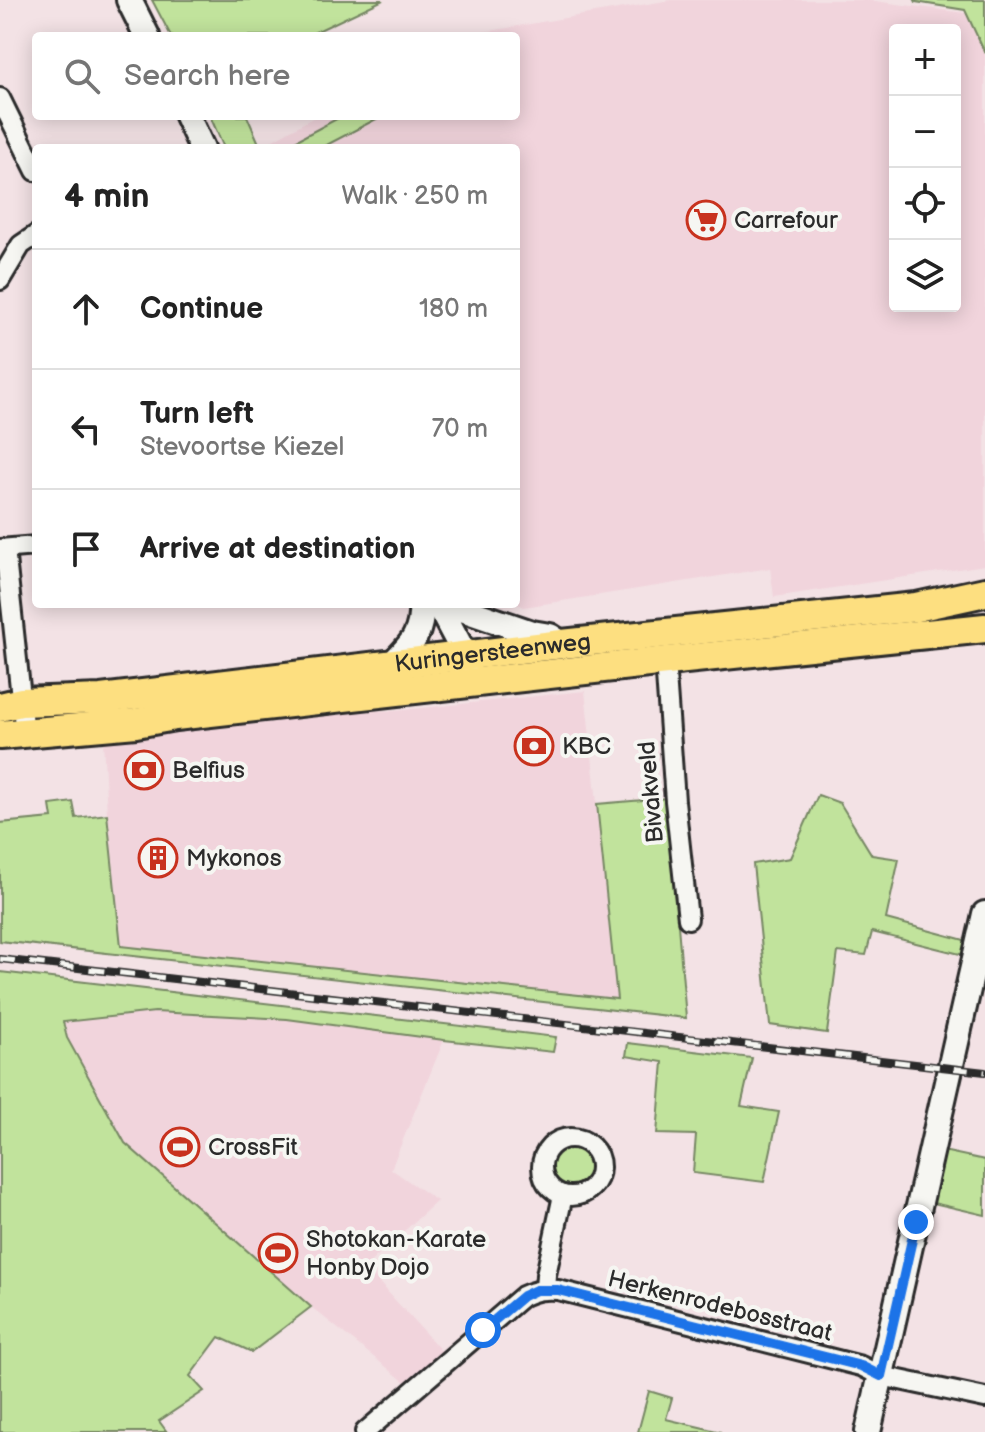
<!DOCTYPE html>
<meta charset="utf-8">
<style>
body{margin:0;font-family:"Balsamiq Sans",sans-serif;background:#f6f6f6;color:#222}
.controls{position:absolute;right:24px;top:24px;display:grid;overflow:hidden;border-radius:8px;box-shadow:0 4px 20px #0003}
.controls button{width:72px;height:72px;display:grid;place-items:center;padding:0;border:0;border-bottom:2px solid #e0e0e0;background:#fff;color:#222;font:40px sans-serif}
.stop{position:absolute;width:24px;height:24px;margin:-18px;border:6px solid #1a73e8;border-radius:50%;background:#fff}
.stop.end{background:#1a73e8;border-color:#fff;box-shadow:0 2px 8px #0008}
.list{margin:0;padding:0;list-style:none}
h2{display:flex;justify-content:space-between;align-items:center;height:104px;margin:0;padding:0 32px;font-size:34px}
h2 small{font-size:26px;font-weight:400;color:#767676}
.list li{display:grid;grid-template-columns:52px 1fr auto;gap:24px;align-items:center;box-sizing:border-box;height:120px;padding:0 32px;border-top:2px solid #e0e0e0}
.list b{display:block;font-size:30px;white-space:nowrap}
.list p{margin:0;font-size:26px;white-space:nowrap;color:#767676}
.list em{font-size:26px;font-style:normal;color:#767676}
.icon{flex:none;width:44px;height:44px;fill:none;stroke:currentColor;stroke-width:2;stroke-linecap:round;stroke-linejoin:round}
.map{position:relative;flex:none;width:985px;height:1432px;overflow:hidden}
.search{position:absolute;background:#fff;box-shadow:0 4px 20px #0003;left:32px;top:32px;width:488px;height:88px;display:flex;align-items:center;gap:20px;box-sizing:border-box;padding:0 28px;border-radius:8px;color:#767676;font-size:30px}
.panel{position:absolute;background:#fff;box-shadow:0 4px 20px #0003;left:32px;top:144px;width:488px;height:464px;border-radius:8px}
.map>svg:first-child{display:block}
</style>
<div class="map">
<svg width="985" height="1432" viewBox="0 0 985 1432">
<rect width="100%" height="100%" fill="#f3e2e5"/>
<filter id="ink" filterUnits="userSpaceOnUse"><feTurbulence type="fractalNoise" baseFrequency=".0125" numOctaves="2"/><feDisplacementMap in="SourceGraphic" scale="16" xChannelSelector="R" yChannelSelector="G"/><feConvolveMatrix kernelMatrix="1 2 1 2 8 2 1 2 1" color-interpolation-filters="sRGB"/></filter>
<g filter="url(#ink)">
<g fill="#f1d4dc" fill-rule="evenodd">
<path d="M671 0H867L980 15 985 28V565L774 597 770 568 524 607 516 603V148H268L266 144 316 116H516V36H460ZM895 30H955V306H895Z"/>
<polygon points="585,691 618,999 121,946 107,814 103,740 368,710 394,711"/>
<polygon points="155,1012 287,1019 444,1040 391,1169 437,1201 365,1267 446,1356 410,1386 311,1307 125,1143 67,1038 63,1022"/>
</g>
<g fill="#c1e39c" stroke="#768764" stroke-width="2">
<polygon points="152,0 383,0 307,36 171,36"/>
<polygon points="915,0 985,0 985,53 965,10 916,2"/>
<polygon points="210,116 247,116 261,148 224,148"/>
<polygon points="342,116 382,116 321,148 282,148"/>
<polygon points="818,795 840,803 872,855 899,859 886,919 968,941 964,955 872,932 866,955 838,952 827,1033 770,1025 753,864 790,858"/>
<polygon points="667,798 686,1018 0,941 0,823 52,818 50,805 73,802 76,818 107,814 121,946 617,999 597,804"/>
<polygon points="0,972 556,1037 553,1052 444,1040 287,1019 155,1012 63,1022 67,1038 125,1143 311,1307 252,1352 219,1337 190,1376 204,1391 159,1421 167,1432 0,1432"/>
<polygon points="628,1043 752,1058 741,1106 779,1112 764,1182 693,1173 696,1135 657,1134 663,1062 626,1056"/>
<circle cx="571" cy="1166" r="23"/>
<polygon points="943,1151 985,1160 985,1215 933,1203"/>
<polygon points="649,1391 672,1398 666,1419 721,1432 638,1432"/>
</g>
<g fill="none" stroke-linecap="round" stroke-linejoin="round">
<defs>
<g id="minor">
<polyline points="0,98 36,171"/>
<polyline points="0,280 21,245 36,235"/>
<polyline points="0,549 36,546"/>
<polyline points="5,549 25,734"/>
<polyline points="665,661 675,801 688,919"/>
<circle cx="571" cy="1167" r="29"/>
<polyline points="545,1289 546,1275 563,1195"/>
<path d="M365 1432 523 1296C536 1290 544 1289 558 1290L861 1366 881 1376 985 1398"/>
</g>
<g id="secondary">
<polyline points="129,0 147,36"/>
<polyline points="187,116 202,148"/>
<polyline points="438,604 465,655 467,671"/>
<polyline points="447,604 532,633 550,636 562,644"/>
<path d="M391 665C411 645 423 634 421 604"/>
<polyline points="868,1432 985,914"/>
</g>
<g id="primary">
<path id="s1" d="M0 707 21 702 101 699 562 644 916 607 985 592"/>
<polyline points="0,735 136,723 175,716 657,662 985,628"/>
</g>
</defs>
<use href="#minor" stroke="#2b2b2b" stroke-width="24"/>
<use href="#secondary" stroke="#2b2b2b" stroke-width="30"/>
<use href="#primary" stroke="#2b2b2b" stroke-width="34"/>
<use href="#minor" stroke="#f6f6f2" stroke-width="18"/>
<use href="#secondary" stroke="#f6f6f2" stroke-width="24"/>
<use href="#primary" stroke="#fddf80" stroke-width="28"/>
<defs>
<polyline id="rail" points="0,959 985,1072"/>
</defs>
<use href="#rail" stroke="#2b2b2b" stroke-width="8"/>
<use href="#rail" stroke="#f6f6f2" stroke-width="5" stroke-dasharray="15" stroke-linecap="butt"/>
</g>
</g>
<g fill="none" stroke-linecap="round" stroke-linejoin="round" filter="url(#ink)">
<polyline stroke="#1a73e8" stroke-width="10" points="483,1330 523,1296 536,1290 558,1290 861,1366 881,1376 916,1222"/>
</g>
<defs>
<symbol id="supermarket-ring" viewBox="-11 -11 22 22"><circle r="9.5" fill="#f6f6f2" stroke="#c8321e" stroke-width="1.5"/><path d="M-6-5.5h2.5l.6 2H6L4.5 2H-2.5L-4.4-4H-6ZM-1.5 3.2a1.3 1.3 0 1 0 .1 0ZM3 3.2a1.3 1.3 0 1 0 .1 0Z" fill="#c8321e"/></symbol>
<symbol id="bank-ring" viewBox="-11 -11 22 22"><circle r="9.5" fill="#f6f6f2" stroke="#c8321e" stroke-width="1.5"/><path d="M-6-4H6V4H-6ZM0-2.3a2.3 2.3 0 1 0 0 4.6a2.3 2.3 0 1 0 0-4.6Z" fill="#c8321e"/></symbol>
<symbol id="building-ring" viewBox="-11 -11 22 22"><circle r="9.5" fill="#f6f6f2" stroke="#c8321e" stroke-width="1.5"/><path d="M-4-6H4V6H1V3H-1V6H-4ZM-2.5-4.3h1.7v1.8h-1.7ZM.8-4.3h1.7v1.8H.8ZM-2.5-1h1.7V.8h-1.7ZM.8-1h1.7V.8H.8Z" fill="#c8321e"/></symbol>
<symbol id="stadium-ring" viewBox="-11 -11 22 22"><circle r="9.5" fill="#f6f6f2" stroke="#c8321e" stroke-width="1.5"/><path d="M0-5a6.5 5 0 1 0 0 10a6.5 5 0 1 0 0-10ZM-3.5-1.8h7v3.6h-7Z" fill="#c8321e"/></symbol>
</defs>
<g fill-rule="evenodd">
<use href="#supermarket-ring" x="684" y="198" width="44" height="44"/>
<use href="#bank-ring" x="512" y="724" width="44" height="44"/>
<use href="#bank-ring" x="122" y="748" width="44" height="44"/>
<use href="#building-ring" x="136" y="836" width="44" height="44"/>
<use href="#stadium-ring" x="158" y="1125" width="44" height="44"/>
<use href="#stadium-ring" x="256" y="1231" width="44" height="44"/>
</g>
<g text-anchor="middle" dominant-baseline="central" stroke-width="8" stroke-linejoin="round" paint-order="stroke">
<g font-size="24" fill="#2b2b2b" stroke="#f6f6f2" text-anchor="start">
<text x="734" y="220">Carrefour</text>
<text x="562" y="746">KBC</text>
<text x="172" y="770">Belfius</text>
<text x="186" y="858">Mykonos</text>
<text x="208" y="1147">CrossFit</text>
<text x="306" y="1239">Shotokan-Karate<tspan x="306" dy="28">Honby Dojo</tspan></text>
</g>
<g font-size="24" fill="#2b2b2b" stroke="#f6f6f2">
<text stroke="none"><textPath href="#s1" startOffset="496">Kuringersteenweg</textPath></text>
<text transform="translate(651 792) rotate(-95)">Bivakveld</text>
<text transform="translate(720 1306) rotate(14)">Herkenrodebosstraat</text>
</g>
</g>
</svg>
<div class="controls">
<button>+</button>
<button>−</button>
<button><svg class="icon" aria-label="locate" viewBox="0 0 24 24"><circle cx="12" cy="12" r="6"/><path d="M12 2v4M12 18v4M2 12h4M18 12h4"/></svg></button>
<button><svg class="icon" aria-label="layers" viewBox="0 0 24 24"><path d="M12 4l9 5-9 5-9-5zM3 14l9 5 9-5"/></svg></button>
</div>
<div class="stop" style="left:483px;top:1330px"></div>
<div class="stop end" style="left:916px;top:1222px"></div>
<div class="search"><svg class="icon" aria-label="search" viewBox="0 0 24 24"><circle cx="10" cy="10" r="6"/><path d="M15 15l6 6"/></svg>Search here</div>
<section class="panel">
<h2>4 min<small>Walk · 250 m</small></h2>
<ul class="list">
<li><svg class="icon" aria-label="ahead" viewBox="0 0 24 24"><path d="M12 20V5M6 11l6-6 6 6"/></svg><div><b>Continue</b></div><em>180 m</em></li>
<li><svg class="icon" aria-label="left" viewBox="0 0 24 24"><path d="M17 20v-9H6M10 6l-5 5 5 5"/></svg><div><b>Turn left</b><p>Stevoortse Kiezel</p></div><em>70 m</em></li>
<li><svg class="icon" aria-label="arrive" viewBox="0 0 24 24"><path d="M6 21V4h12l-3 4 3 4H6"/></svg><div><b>Arrive at destination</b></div></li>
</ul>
</section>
</div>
